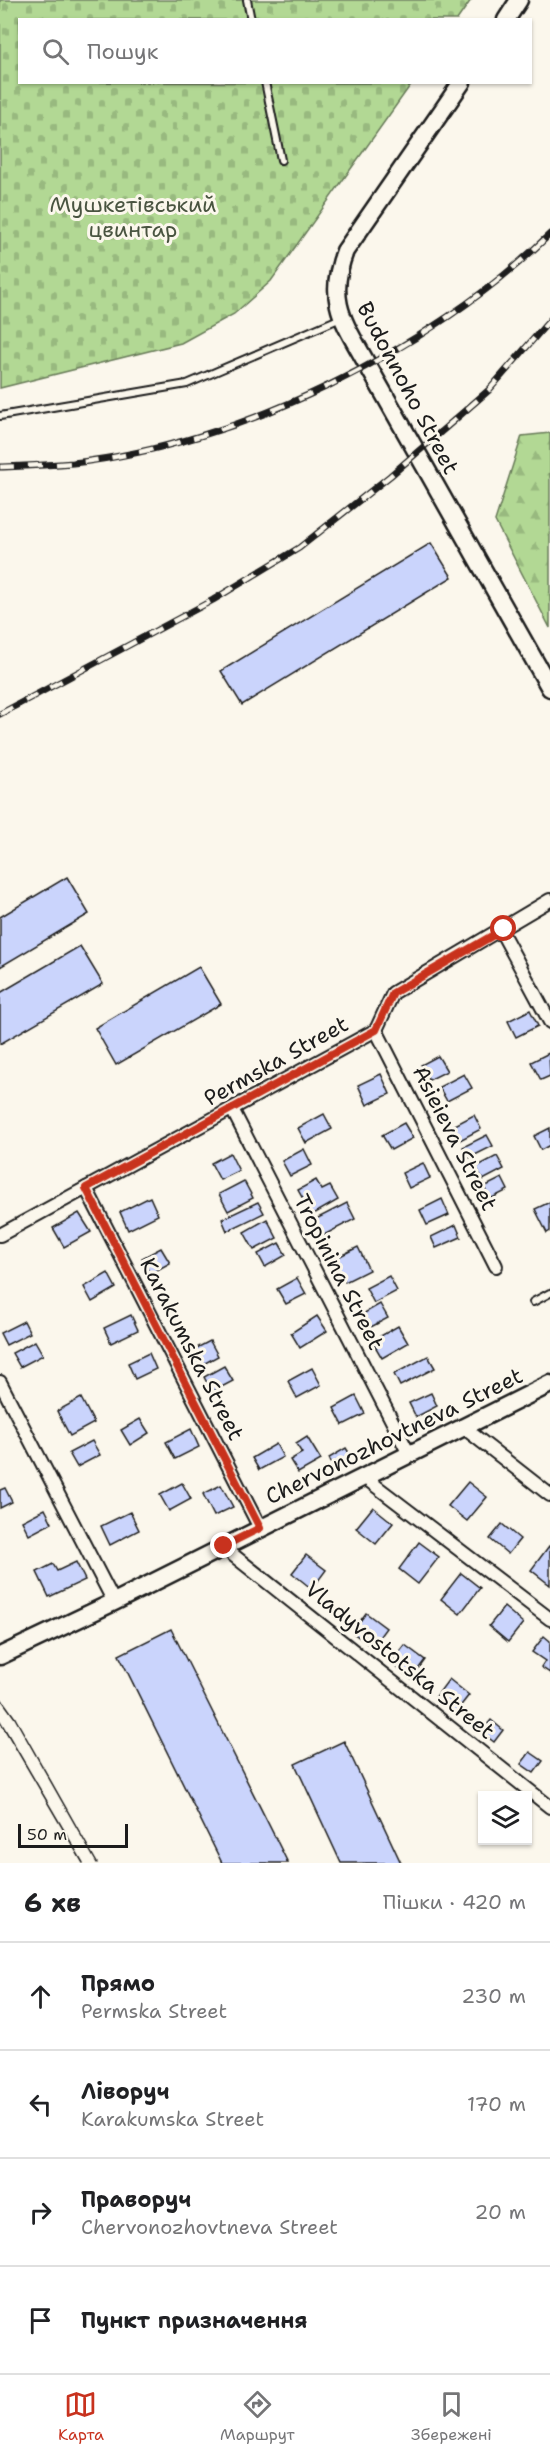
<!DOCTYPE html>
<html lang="uk">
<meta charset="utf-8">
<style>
body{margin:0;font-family:"Shantell Sans",sans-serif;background:#f2f2f2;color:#202124}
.controls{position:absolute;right:18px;bottom:18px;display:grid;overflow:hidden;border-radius:0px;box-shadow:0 2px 4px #0004}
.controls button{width:54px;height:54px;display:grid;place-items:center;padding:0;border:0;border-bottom:2px solid #e0e0e0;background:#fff;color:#202124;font:30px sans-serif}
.scale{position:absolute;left:18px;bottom:15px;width:110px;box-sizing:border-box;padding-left:6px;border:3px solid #1c1c1c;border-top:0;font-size:16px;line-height:21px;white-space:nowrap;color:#1c1c1c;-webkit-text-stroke:4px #fbf7ec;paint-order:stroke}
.stop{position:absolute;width:18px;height:18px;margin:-14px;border:4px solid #c8321e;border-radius:50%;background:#fff}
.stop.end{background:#c8321e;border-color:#fff;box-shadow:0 2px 6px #0008}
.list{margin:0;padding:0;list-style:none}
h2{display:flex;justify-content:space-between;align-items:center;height:78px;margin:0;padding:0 24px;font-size:26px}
h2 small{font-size:20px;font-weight:400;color:#757577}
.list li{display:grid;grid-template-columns:39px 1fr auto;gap:18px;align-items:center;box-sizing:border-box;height:108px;padding:0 24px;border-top:2px solid #e0e0e0}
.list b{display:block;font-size:22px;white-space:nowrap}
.list p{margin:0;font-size:20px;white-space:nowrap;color:#757577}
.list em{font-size:20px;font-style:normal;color:#757577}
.icon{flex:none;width:33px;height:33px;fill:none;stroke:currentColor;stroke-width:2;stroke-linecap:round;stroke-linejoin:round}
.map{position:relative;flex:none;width:550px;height:1863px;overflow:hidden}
.search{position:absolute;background:#fff;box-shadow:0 2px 4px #0004;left:18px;right:18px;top:18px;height:66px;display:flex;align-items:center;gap:15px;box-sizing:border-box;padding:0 21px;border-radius:0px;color:#757577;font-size:22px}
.sheet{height:510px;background:#fff}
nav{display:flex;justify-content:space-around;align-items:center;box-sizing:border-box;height:84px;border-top:2px solid #e0e0e0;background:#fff;font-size:16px;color:#757577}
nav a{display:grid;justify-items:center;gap:3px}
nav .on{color:#c8321e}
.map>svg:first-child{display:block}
</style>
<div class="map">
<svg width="550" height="1863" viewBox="0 0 550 1863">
<defs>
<pattern id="forest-firs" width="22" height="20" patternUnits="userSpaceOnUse" patternTransform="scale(1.5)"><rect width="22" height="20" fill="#b2d894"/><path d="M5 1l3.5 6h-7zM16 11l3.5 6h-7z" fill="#98b97f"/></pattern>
<pattern id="cemetery-stones" width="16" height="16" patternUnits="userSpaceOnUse" patternTransform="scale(1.5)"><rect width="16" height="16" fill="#b2d894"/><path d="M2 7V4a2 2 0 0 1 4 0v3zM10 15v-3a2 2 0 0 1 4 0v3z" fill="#98b97f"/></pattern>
</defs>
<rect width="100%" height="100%" fill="#fbf7ec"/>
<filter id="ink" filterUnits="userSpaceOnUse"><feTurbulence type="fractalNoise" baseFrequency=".0167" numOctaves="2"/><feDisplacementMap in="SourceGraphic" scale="12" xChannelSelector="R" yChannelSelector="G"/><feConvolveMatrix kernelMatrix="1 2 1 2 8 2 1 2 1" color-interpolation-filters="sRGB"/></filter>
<g filter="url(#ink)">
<polygon fill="url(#forest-firs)" stroke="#677a58" stroke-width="1.5" points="550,433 550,628 495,521 522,436"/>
<polygon fill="url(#cemetery-stones)" stroke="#677a58" stroke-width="1.5" points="0,0 471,0 457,20 20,20 20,82 412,83 271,281 234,314 181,343 0,388"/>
<g fill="#cad4fc" stroke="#1c1c1c" stroke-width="1.5">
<polygon points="431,543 452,577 242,705 221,671"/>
<polygon points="67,877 89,914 0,967 0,917"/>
<polygon points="80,946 103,984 0,1044 0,993"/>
<polygon points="199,967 221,1004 116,1065 95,1028"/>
<polygon points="530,1010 538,1026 516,1037 508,1021"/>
<polygon points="549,1053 550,1076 541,1080 531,1062"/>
<polygon points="438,1056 447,1071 429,1080 421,1065"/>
<polygon points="381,1074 390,1094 367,1105 358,1085"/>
<polygon points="464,1074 472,1088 447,1101 439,1087"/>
<polygon points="324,1114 332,1129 306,1143 298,1128"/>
<polygon points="474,1115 481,1129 460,1140 453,1126"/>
<polygon points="404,1123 413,1138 391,1150 382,1135"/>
<polygon points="550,1128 550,1145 541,1150 534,1136"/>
<polygon points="487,1135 493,1146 469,1158 463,1147"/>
<polygon points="304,1149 312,1165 290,1176 282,1161"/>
<polygon points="230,1153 239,1171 220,1180 211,1163"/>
<polygon points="497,1156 504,1169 483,1180 476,1167"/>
<polygon points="423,1163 430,1178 409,1188 402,1173"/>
<polygon points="502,1178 508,1190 490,1199 484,1187"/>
<polygon points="316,1180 322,1190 330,1186 338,1200 312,1215 298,1190"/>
<polygon points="244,1181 253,1198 228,1211 219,1194"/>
<polygon points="150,1197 158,1215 128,1230 120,1212"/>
<polygon points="442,1199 449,1215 427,1225 420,1210"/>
<polygon points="258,1202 264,1213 227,1231 222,1219"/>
<polygon points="550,1202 550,1231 547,1233 535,1209"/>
<polygon points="347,1203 355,1219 322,1236 314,1220"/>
<polygon points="79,1213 91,1232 64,1247 53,1228"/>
<polygon points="267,1219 277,1238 254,1250 244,1232"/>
<polygon points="456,1225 461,1237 436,1248 431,1237"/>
<polygon points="279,1243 286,1255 265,1267 258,1254"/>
<polygon points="358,1247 369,1270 345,1282 334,1259"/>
<polygon points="161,1248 170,1263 150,1274 142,1258"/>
<polygon points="108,1273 116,1288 92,1302 84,1287"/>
<polygon points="389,1276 397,1291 374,1303 366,1288"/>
<polygon points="297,1278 306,1294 286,1304 277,1289"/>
<polygon points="380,1304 388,1318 369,1328 361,1315"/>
<polygon points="131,1315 138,1330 111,1343 104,1328"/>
<polygon points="317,1316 327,1331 300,1348 291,1333"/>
<polygon points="24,1321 30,1333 6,1345 0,1333"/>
<polygon points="398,1326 408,1343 382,1358 372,1341"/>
<polygon points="35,1341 43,1355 20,1367 12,1353"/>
<polygon points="210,1341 218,1356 198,1367 189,1352"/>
<polygon points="149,1353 156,1369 135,1379 128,1363"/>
<polygon points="428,1356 435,1368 400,1386 394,1374"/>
<polygon points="224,1366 233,1381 212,1392 204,1377"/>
<polygon points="312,1368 321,1385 297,1398 288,1381"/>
<polygon points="431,1393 437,1406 416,1417 409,1403"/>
<polygon points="356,1396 365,1414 343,1425 334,1408"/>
<polygon points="81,1398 94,1423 70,1436 57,1411"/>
<polygon points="140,1419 149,1433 130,1445 121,1430"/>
<polygon points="191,1429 199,1447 175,1459 166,1442"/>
<polygon points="307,1437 321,1460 298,1473 290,1460 302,1453 296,1444"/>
<polygon points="92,1441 100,1455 77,1467 69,1453"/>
<polygon points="276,1444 283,1457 259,1470 252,1458"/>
<polygon points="346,1448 351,1456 333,1467 329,1458"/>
<polygon points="468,1482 487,1497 467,1521 448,1506"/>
<polygon points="182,1483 191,1499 169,1511 160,1495"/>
<polygon points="221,1485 233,1507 214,1516 203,1494"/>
<polygon points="5,1488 12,1502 0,1508 0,1490"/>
<polygon points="373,1507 393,1523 376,1544 356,1528"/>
<polygon points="45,1509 52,1523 29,1535 22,1521"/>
<polygon points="130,1512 139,1530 110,1545 101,1526"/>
<polygon points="502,1524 520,1539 508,1554 490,1539"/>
<polygon points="419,1542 439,1557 418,1584 399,1569"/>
<polygon points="549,1546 550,1547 550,1585 531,1570"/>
<polygon points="306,1555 326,1570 312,1589 292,1573"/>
<polygon points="76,1562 85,1580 49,1597 37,1572 53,1564 57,1571"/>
<polygon points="461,1573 480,1588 460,1614 441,1599"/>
<polygon points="504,1607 523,1623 508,1642 489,1626"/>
<polygon points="366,1613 386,1628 372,1647 352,1632"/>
<polygon points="171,1629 288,1863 222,1863 119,1655"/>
<polygon points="544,1636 550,1641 550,1673 541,1667 545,1661 532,1652"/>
<polygon points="405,1645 425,1660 411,1679 391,1663"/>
<polygon points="449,1679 469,1695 455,1713 435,1698"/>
<polygon points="491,1720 503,1730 494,1742 481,1732"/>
<polygon points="344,1741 401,1863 341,1863 295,1764"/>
<polygon points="530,1752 543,1761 534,1773 521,1764"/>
</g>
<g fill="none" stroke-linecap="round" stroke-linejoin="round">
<defs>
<g id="service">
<polyline points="247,0 251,20"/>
<polyline points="265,82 281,160"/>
<polyline points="0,416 187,384 341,318"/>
<polyline points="533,1302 550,1293"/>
</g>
<g id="minor">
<polyline points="501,931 550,1022"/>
<polyline points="376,1030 496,1266"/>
<polyline points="232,1109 409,1454"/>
<polyline points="86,1188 260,1528"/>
<polyline points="0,1235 376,1030 393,993 550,900"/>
<polyline points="0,1382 114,1602"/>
<polyline points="463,1427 550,1495"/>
<polyline points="364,1477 550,1619"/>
<polyline points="223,1547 550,1807"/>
</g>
<g id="secondary">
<polyline points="506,20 519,0"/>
<path d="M462 82 345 251C326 301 344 322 367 364L550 688"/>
<polyline points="0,1656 114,1602 550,1384"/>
</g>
</defs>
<use href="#service" stroke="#1c1c1c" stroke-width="10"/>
<use href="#minor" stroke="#1c1c1c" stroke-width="16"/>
<use href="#secondary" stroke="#1c1c1c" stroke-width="21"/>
<use href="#service" stroke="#fbf7ec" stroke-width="6"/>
<use href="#minor" stroke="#fbf7ec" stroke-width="12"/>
<use href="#secondary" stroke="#fbf7ec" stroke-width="16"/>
<g stroke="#1c1c1c" stroke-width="1.5">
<polyline points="0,1697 15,1718 97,1863"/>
<polyline points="0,1721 83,1863"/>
</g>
<defs>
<g id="rail">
<path d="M0 467C24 466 49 465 73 463 238 445 432 350 550 234"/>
<polyline points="0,714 213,600 299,548 390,476 489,390 550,320"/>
</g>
</defs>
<use href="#rail" stroke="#1c1c1c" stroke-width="7"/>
<use href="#rail" stroke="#fbf7ec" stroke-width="4.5" stroke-dasharray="14" stroke-linecap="butt"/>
</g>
</g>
<g fill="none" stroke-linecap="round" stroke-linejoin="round" filter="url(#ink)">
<polyline stroke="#c8321e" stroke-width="8" points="224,1546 260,1528 86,1188 376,1030 393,993 504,929"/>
</g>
<g text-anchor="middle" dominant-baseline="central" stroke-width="6" stroke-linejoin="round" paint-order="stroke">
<g font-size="22" fill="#495440" stroke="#fbf7ec">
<text x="133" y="204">Мушкетівський<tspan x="133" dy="25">цвинтар</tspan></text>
</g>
<g font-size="22" fill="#1c1c1c" stroke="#fbf7ec">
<text transform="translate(408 388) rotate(62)">Budonnoho Street</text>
<text transform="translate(276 1061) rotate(-29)">Permska Street</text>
<text transform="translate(455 1138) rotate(63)">Asieieva Street</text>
<text transform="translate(339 1272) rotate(63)">Tropinina Street</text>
<text transform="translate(192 1349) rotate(63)">Karakumska Street</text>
<text transform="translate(394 1436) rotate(-26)">Chervonozhovtneva Street</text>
<text transform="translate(400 1660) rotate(39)">Vladyvostotska Street</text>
</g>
</g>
</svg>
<div class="controls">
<button><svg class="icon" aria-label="layers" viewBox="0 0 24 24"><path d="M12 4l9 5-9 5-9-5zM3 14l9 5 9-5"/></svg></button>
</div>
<div class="scale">50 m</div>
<div class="stop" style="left:504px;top:929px"></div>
<div class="stop end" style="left:224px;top:1546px"></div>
<div class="search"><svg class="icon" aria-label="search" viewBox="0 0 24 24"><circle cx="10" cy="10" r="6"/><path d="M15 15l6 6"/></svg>Пошук</div>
</div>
<section class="sheet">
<h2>6 хв<small>Пішки · 420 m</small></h2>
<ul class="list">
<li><svg class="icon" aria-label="ahead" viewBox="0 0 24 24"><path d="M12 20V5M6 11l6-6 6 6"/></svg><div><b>Прямо</b><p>Permska Street</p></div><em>230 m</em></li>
<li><svg class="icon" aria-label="left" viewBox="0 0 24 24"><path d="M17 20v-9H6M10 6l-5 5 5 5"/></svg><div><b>Ліворуч</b><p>Karakumska Street</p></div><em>170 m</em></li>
<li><svg class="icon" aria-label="right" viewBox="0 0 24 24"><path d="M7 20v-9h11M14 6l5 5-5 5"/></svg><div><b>Праворуч</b><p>Chervonozhovtneva Street</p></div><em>20 m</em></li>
<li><svg class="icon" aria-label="arrive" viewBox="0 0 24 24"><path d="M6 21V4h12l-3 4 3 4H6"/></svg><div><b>Пункт призначення</b></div></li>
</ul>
</section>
<nav>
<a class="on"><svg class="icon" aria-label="map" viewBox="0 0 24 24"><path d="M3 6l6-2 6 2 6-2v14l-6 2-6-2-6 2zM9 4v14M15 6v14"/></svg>Карта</a>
<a><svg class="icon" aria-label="directions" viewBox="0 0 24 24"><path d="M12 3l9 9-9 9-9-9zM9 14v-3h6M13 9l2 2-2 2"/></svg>Маршрут</a>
<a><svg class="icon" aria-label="saved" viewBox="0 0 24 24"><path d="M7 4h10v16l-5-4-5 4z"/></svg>Збережені</a>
</nav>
